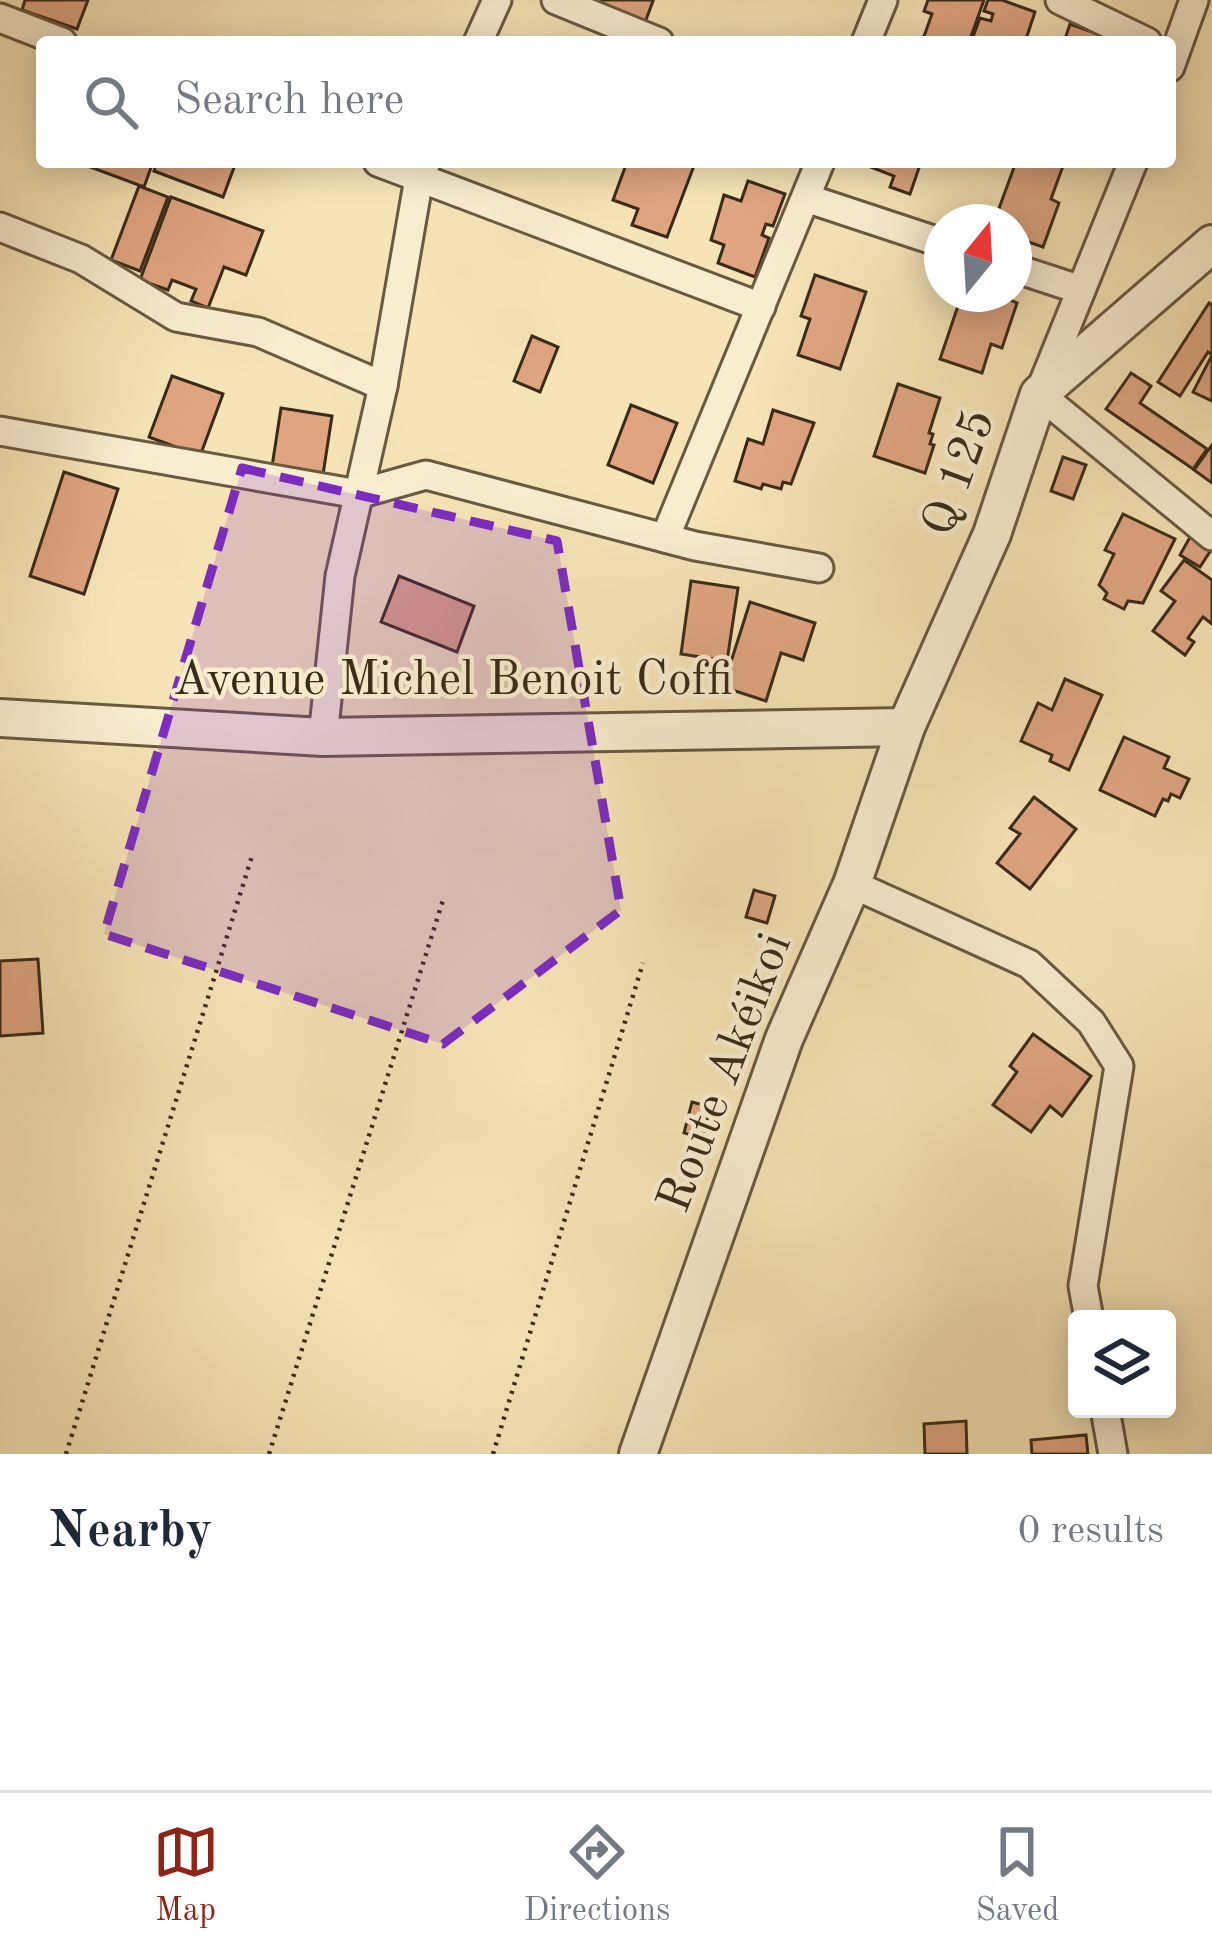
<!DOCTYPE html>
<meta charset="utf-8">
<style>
body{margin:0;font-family:"Old Standard TT",serif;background:#f2f2f3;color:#1f2937}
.controls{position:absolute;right:36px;bottom:36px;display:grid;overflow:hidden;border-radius:12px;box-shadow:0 6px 30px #0003}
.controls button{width:108px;height:108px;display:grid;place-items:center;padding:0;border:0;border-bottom:3px solid #e0e1e3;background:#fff;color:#1f2937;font:60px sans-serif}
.compass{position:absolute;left:924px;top:204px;width:108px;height:108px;border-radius:50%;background:#fff;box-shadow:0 6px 30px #0003;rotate:18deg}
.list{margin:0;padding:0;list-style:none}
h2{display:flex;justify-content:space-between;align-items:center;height:156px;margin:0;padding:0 48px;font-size:51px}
h2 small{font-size:39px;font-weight:400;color:#747a83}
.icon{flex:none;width:66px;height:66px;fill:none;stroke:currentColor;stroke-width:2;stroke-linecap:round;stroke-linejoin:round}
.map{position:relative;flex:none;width:1212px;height:1454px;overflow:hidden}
.search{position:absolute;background:#fff;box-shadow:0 6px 30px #0003;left:36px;right:36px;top:36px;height:132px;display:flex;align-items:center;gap:30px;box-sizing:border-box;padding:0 42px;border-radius:12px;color:#747a83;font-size:45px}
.sheet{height:336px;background:#fff}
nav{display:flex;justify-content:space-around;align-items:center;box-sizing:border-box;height:168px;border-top:3px solid #e0e1e3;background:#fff;font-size:33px;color:#747a83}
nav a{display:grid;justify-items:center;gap:6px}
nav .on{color:#8f2418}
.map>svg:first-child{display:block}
</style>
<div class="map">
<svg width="1212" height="1454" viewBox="0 0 1212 1454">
<rect width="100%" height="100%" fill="#f6e4b6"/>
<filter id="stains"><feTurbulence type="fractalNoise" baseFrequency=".00167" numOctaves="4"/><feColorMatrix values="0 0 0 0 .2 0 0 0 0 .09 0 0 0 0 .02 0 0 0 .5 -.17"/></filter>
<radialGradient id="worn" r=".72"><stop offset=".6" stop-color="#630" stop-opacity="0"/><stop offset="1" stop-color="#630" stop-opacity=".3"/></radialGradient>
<g fill="#dfa581" stroke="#3a2b18" stroke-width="3">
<polygon points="25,0 88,0 77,29 22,10"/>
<polygon points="571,0 651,0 653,1 644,25"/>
<polygon points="928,0 984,0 969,42 922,42 932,14 924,11"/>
<polygon points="988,0 1002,0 1035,12 1025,42 971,42 980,18 991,21 993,14 984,11"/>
<polygon points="1070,24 1120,42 1064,42"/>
<polygon points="77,162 153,162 144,187"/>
<polygon points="157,162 236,162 223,197 154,171"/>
<polygon points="627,162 695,163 667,237 632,225 638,209 613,200"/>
<polygon points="858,162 921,162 910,194 890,187 894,176"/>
<polygon points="1016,162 1052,162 1063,166 1051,199 1059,203 1043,247 1014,237 1014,222 994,222"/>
<polygon points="748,181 785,194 773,226 766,224 762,235 769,238 755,277 718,263 724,245 711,240 724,195 741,201"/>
<polygon points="139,186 168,197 140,271 111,260"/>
<polygon points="171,197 263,231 246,275 224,267 208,308 191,301 196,289 172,280 168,290 140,280"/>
<polygon points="815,275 866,292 840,369 798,355 810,319 801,316"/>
<polygon points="962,294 997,294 1017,303 1002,348 991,344 982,373 940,359"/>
<polygon points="1209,303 1212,305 1212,355 1208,352 1180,396 1158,382"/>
<polygon points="532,336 558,347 540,392 514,381"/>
<polygon points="1211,357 1212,358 1212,401 1193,392"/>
<polygon points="1131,373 1151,386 1140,403 1207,449 1193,469 1106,409"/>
<polygon points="172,376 223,394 200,456 149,437"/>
<polygon points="898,384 940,398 929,433 933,434 930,444 934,445 925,473 874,456"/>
<polygon points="631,405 677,423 653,483 608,465"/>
<polygon points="281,408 332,416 322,481 271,473"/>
<polygon points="773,410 814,423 791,484 783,482 781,489 763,484 761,489 735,481 748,439 763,444"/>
<polygon points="1212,445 1212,483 1194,470"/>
<polygon points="1063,457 1086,465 1073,499 1051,491"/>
<polygon points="64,472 118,489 84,594 30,576"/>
<polygon points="1123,514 1175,539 1143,603 1128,601 1124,609 1104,599 1107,593 1099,585 1114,554 1105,550"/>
<polygon points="1190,537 1211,550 1200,567 1180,555"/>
<polygon points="1184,560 1212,580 1212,624 1203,617 1188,638 1194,642 1185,655 1153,631 1175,601 1161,591"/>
<polygon points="399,576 474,606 457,652 381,622"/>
<polygon points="691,581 738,588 727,661 681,654"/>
<polygon points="750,602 815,623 803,660 781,653 766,701 723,687"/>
<polygon points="1065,679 1102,695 1069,770 1050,761 1052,755 1021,741 1038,703 1052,710"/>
<polygon points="1124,737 1169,757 1164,768 1189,779 1180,798 1171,794 1168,801 1163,799 1155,816 1100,790"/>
<polygon points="1034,797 1076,829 1030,889 997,863 1020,834 1010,828"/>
<polygon points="754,890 775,896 767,923 746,917"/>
<polygon points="38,959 43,1033 0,1036 0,961"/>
<polygon points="1033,1034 1091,1076 1062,1116 1050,1106 1031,1132 993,1105 1017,1072 1010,1066"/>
<polygon points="692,1102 710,1107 703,1138 684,1133"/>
<polygon points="966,1421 967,1454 925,1454 924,1424"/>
<polygon points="1086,1435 1088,1454 1032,1454 1031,1440"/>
</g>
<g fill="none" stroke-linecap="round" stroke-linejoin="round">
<defs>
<g id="minor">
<polyline points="556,0 659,42"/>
<polyline points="1060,0 1147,42"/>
<polyline points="0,18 62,42"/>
<polyline points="478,42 497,0"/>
<polyline points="866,42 883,0"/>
<polyline points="1170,67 1194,0"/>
<polyline points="378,162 761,307"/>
<polyline points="1133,162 1039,394 1212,536"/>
<polyline points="806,198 942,243"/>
<polyline points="0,227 81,259 176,317 258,332 383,386"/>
<polyline points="1014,268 1081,290"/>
<polyline points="0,431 358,494 426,475 695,546 819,568"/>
<polyline points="665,538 820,162"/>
<polyline points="323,737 340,576 383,386 419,178 426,162"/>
<polyline points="852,884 1029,964 1091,1022 1119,1066 1083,1286 1089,1319"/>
<polyline points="1105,1409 1113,1454"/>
</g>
<g id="tertiary">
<polyline points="0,718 323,737 906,727"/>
<polyline points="638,1454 784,1039 852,884 906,727 992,534 1039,394 1212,244"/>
</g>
</defs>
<use href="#minor" stroke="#695940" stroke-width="33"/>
<use href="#tertiary" stroke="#695940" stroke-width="42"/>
<g stroke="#3a2b18" stroke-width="4.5" stroke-dasharray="3 6" stroke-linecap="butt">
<polyline points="66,1454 252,856"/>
<polyline points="269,1454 443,900"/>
<polyline points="493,1454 643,963"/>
</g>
<use href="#minor" stroke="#f9edd0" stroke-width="27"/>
<use href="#tertiary" stroke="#f9edd0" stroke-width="36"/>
</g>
<path fill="#7b2cbf" fill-opacity="0.2" stroke="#7b2cbf" stroke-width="9" stroke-dasharray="24 15" stroke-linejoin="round" d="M242 468 557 541 621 910 443 1044 104 934Z"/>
<g text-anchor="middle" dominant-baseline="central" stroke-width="9" stroke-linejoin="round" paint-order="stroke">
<g font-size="48" fill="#3a2b18" stroke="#f9edd0">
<text transform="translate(960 473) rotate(-70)">Q 125</text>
<text x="453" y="681">Avenue Michel Benoit Coffi</text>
<text transform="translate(726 1073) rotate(-69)">Route Akéikoi</text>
</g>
</g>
<rect width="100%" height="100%" filter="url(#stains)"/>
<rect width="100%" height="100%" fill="url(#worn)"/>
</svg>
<div class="controls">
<button><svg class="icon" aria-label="layers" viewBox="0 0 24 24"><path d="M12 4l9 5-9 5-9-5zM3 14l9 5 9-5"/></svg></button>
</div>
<svg class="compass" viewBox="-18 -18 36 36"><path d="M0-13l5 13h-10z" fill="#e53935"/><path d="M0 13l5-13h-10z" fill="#747a83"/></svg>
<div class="search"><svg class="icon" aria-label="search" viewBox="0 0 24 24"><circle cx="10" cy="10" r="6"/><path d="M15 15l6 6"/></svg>Search here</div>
</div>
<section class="sheet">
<h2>Nearby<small>0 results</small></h2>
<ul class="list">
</ul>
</section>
<nav>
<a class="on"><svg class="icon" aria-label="map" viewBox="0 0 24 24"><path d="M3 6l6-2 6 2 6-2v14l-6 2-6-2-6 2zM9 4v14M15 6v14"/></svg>Map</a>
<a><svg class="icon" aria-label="directions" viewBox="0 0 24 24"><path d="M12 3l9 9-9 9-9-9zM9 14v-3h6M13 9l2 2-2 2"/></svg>Directions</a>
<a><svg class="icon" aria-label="saved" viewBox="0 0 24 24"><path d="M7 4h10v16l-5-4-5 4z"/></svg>Saved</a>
</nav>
